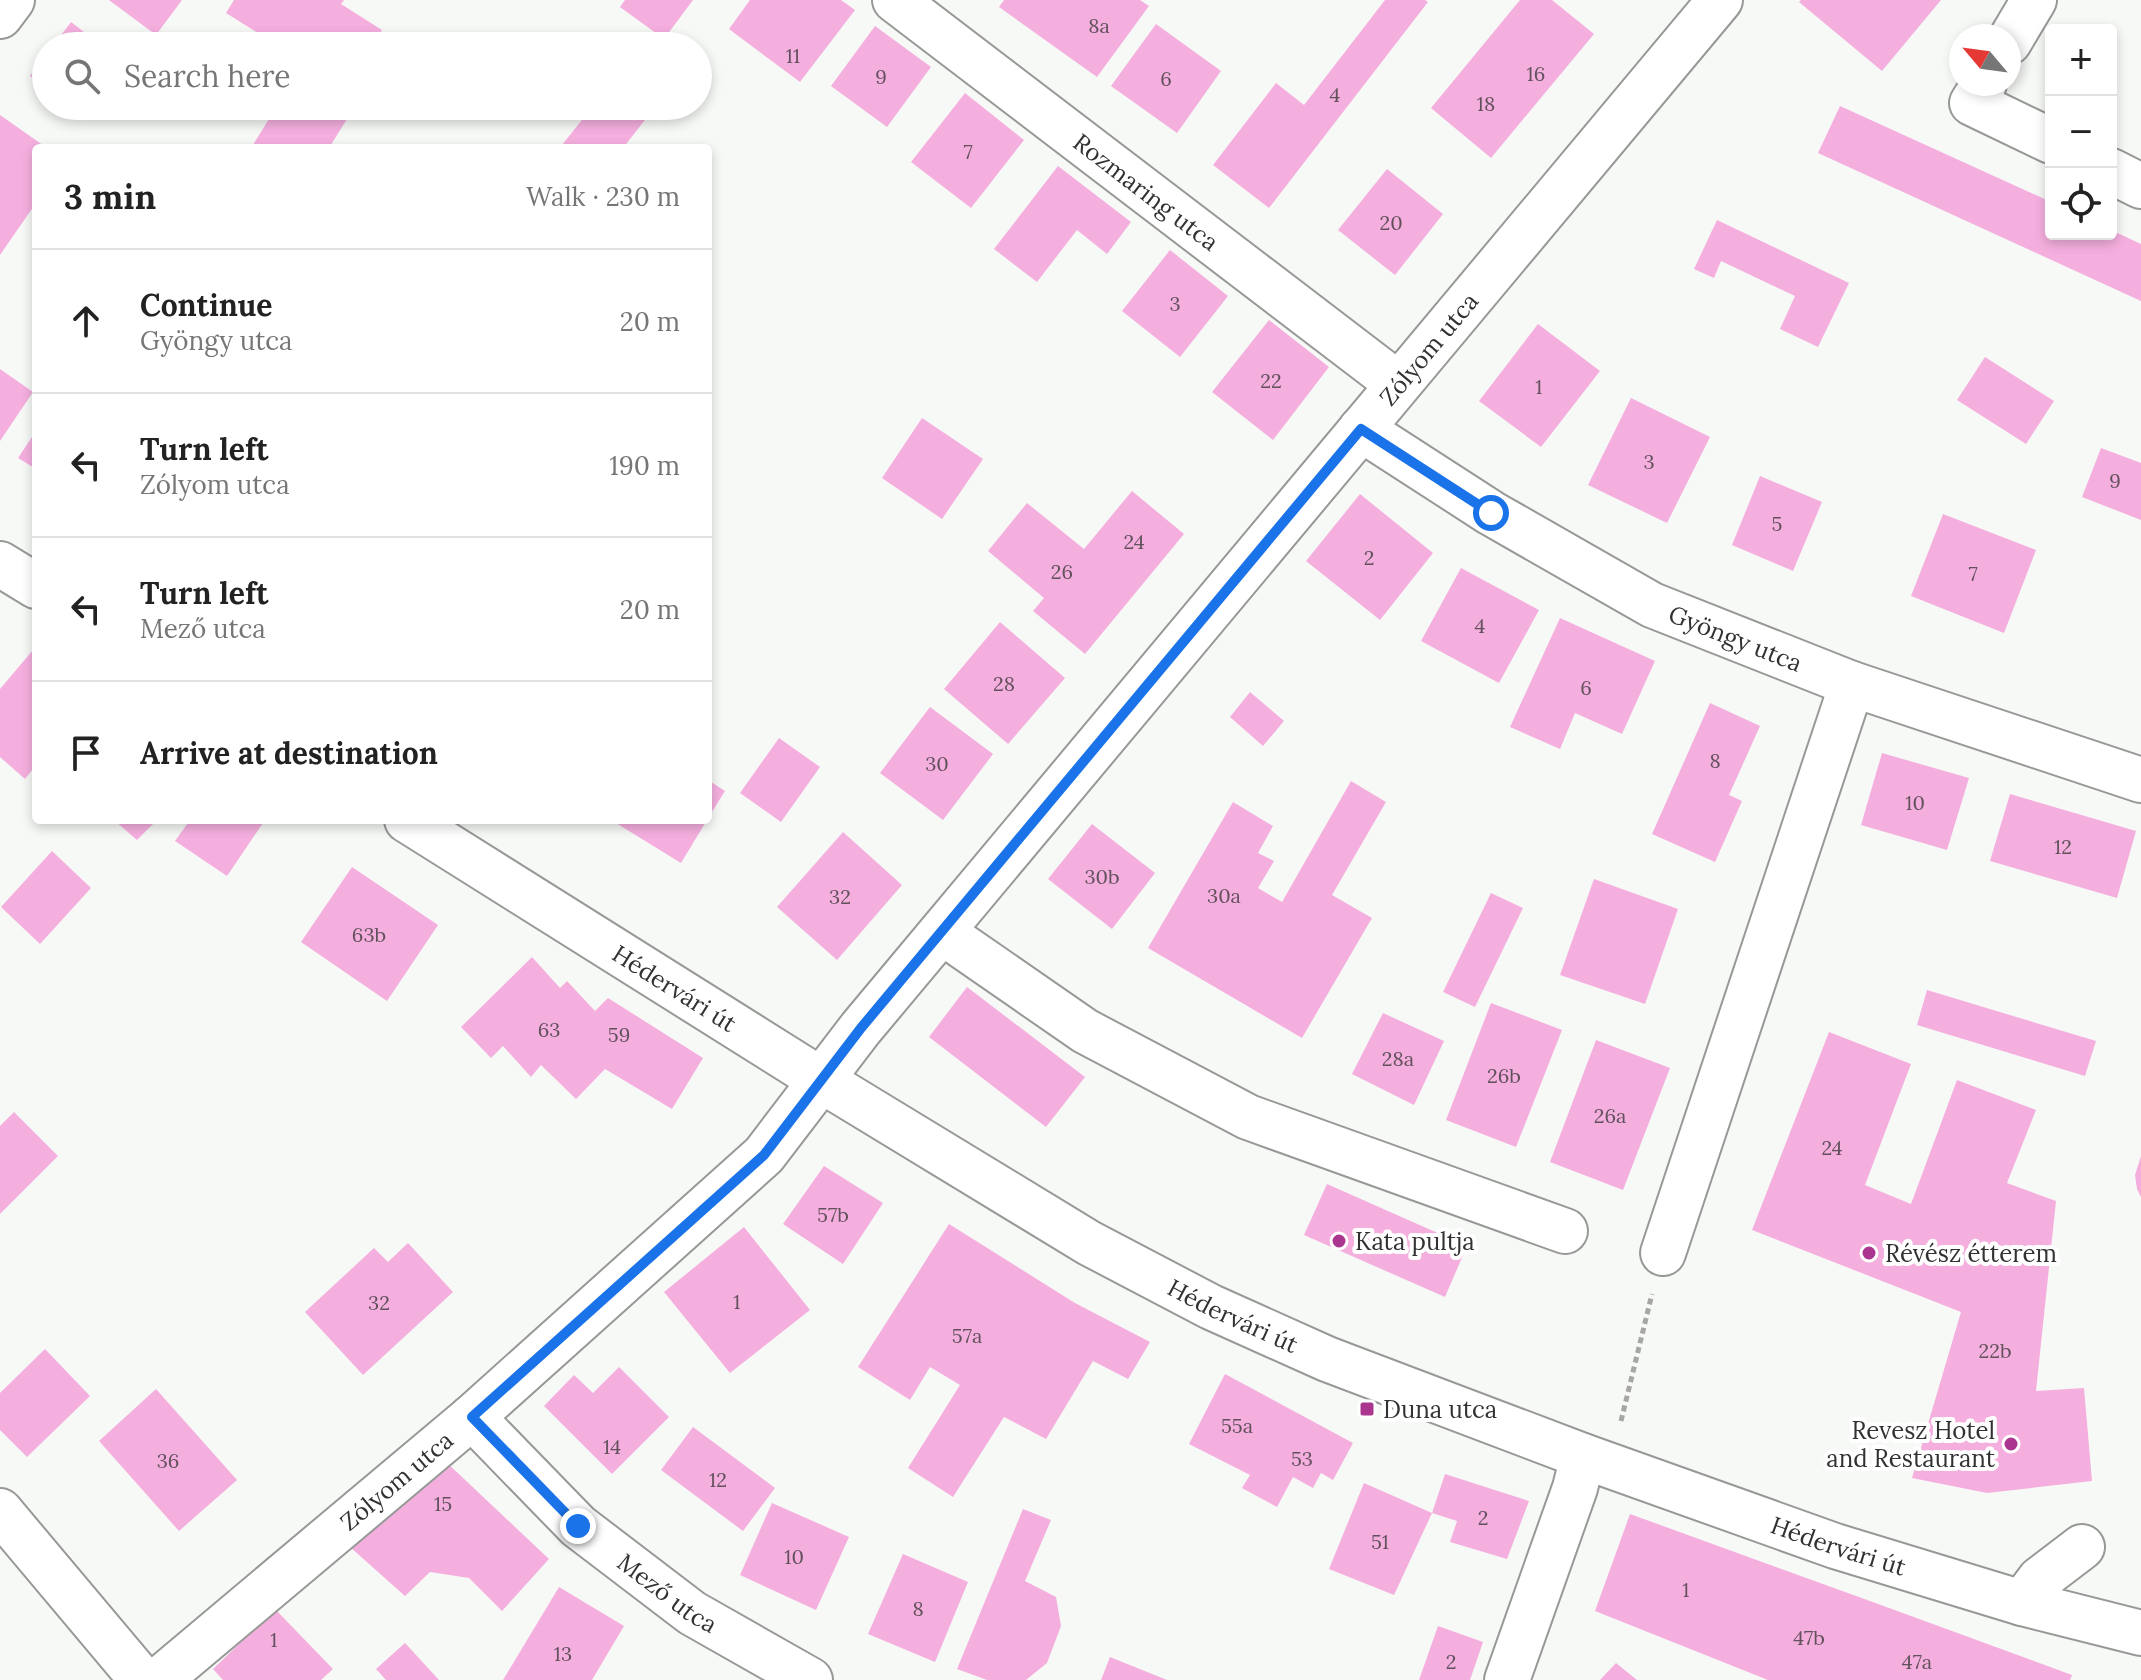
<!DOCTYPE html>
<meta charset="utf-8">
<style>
body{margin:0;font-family:Lora,serif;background:#f6f6f6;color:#222}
.controls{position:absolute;right:24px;top:24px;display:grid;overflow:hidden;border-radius:8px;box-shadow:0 4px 12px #0003}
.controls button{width:72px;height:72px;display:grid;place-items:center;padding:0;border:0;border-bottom:2px solid #e0e0e0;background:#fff;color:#222;font:40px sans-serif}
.compass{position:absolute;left:1949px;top:24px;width:72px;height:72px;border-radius:50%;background:#fff;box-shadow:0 4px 12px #0003;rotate:299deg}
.stop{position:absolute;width:24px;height:24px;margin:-18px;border:6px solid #1a73e8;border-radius:50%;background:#fff}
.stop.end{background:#1a73e8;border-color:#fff;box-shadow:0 2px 8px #0008}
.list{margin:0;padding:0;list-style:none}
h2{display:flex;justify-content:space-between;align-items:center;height:104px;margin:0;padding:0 32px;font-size:34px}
h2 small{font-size:26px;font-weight:400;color:#767676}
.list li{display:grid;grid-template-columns:52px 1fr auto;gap:24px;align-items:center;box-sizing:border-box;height:144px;padding:0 32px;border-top:2px solid #e0e0e0}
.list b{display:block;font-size:30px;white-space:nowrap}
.list p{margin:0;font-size:26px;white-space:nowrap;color:#767676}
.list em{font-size:26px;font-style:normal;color:#767676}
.icon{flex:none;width:44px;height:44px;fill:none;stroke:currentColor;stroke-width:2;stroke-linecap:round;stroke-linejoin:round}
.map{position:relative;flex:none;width:2141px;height:1680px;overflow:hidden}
.search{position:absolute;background:#fff;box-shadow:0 4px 12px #0003;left:32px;top:32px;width:680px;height:88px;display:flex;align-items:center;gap:20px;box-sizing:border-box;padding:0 28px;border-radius:44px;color:#767676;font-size:30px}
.panel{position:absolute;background:#fff;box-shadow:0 4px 12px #0003;left:32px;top:144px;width:680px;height:680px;border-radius:8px}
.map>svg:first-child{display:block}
</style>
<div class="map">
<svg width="2141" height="1680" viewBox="0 0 2141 1680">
<rect width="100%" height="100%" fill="#f7f9f6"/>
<g fill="#f5afdf">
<polygon points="109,0 182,0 156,35"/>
<polygon points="234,0 344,0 341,4 382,30 372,46 279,46 226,13"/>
<polygon points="625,0 693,0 664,39 620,7"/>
<polygon points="750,0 841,0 855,10 800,82 729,29"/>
<polygon points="1004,0 1140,0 1149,6 1097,77 999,7"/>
<polygon points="1385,0 1425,0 1428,2 1269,208 1213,165 1276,83 1304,105"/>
<polygon points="1520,0 1552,0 1594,34 1491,158 1431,108"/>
<polygon points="1801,0 1941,0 1882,71 1799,2"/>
<polygon points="71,22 102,46 53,46"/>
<polygon points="1156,24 1221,71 1177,133 1111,86"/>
<polygon points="875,26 931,67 887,127 831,86"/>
<polygon points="46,55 46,88 30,76"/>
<polygon points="965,93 1024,140 971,208 911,162"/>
<polygon points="70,106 97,106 87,119"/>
<polygon points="277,106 355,106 329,148 251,148"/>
<polygon points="593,106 636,106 648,116 623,148 566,148 562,145"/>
<polygon points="1840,106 2051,202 2051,234 2111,234 2111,230 2141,244 2141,301 1818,153"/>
<polygon points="0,115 47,148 36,148 36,203 0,255"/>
<polygon points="1058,166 1131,222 1107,254 1077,230 1037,282 994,249"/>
<polygon points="1387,169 1443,214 1395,275 1338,230"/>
<polygon points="1717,220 1849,283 1818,347 1780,329 1795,296 1721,261 1714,278 1694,269"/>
<polygon points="1170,250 1228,296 1180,357 1122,311"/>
<polygon points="1269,320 1329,367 1273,440 1212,392"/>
<polygon points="1538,324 1600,371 1541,447 1479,401"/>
<polygon points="1985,357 2054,401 2026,444 1957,400"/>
<polygon points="0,369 33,392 0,441"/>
<polygon points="1631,398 1710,437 1667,523 1588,485"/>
<polygon points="922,418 983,459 942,519 882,478"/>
<polygon points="36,431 36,469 18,458"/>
<polygon points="2101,448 2141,463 2141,520 2082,497"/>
<polygon points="1760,476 1822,502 1793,571 1732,545"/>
<polygon points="1132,491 1184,534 1085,654 1033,611 1044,598 988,551 1027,503 1084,549"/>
<polygon points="1360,494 1433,553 1380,620 1306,561"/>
<polygon points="1943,514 2036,550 2004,633 1911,596"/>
<polygon points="1461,568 1539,610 1499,683 1421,641"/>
<polygon points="1560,618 1655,661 1622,734 1575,713 1560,749 1510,727"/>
<polygon points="1000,622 1065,678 1008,744 944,689"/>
<polygon points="33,650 36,653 36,765 25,779 0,757 0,689"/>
<polygon points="1250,692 1284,721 1263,746 1230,717"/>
<polygon points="1710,703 1760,726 1729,795 1742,801 1715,862 1652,834"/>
<polygon points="930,707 993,754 943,820 880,773"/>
<polygon points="779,738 820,767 781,822 740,793"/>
<polygon points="1882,753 1969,778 1947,850 1861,825"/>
<polygon points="708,780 725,791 708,818"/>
<polygon points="1351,781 1386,802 1332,895 1372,918 1302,1038 1148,948 1233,802 1273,826 1258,853 1274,861 1258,888 1282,902"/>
<polygon points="2010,794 2136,831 2117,898 1990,861"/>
<polygon points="114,820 157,820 137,840"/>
<polygon points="190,820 265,820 227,876 175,841"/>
<polygon points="611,820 707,820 681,863"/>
<polygon points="1092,824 1155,873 1112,929 1048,879"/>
<polygon points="843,832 902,885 837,960 777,907"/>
<polygon points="52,851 91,888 40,944 1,907"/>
<polygon points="352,867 438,925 387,1001 301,942"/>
<polygon points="1594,879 1678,909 1645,1004 1560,975"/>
<polygon points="1491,893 1523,908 1475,1007 1443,992"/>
<polygon points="532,957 560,988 567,981 595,1011 608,998 703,1058 672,1109 605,1069 576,1099 541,1065 531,1077 503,1046 491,1058 461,1027"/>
<polygon points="967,987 1085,1077 1046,1127 929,1037"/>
<polygon points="1927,990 2096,1041 2085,1076 1917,1025"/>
<polygon points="1491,1003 1562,1030 1516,1147 1446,1120"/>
<polygon points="1383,1013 1444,1041 1414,1105 1352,1074"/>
<polygon points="1829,1032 1911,1064 1865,1185 1911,1204 1957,1080 2036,1110 2007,1183 2056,1201 2036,1391 2084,1388 2092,1481 1987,1493 1912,1478 1961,1312 1752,1230"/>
<polygon points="1596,1040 1670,1068 1623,1190 1550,1162"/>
<polygon points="14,1112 58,1156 0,1214 0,1126"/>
<polygon points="2141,1156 2141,1197 2137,1189 2135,1175"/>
<polygon points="824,1166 883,1203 843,1264 783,1224"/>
<polygon points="1327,1184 1467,1246 1445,1297 1304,1235"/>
<polygon points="949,1224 1075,1303 1150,1342 1128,1379 1093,1361 1046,1439 1004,1417 953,1497 908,1468 960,1385 930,1367 910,1400 858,1367"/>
<polygon points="744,1227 810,1310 730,1373 664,1292"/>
<polygon points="408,1243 453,1292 363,1375 305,1312 374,1248 388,1262"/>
<polygon points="45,1349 90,1396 27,1457 0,1430 0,1393"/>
<polygon points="619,1367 669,1417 612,1474 544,1406 574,1375 593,1393"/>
<polygon points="1225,1374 1353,1443 1333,1480 1321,1473 1313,1488 1293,1477 1277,1507 1242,1488 1250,1475 1189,1444"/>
<polygon points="156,1389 237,1480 179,1531 99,1441"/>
<polygon points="693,1427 775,1488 743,1531 661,1470"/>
<polygon points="444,1460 549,1559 502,1611 469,1578 430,1572 405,1596 350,1547"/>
<polygon points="1445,1474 1529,1501 1507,1559 1450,1542 1457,1521 1432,1513"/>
<polygon points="1364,1483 1432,1513 1394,1595 1329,1569"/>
<polygon points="772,1503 849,1537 816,1610 740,1575"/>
<polygon points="1023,1509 1051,1520 1025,1581 1056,1597 1061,1626 1047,1663 1026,1680 987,1680 957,1669"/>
<polygon points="1630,1514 1881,1605 2072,1675 2070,1680 1768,1680 1595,1611"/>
<polygon points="903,1554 968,1582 935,1662 868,1634"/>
<polygon points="559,1587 624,1626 592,1680 503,1680"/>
<polygon points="275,1609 333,1669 321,1680 223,1680 213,1669"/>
<polygon points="1438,1626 1483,1642 1470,1680 1419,1680"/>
<polygon points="405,1643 439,1680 386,1680 376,1669"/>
<polygon points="1110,1657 1167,1680 1101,1680"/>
<polygon points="1616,1663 1637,1680 1600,1680"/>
</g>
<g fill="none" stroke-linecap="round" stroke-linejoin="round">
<defs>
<g id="minor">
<path id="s1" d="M895 0 1398 384"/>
<polyline points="0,16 12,0"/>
<polyline points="2009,42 2034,0"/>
<polyline points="1984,84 1972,103 2051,141"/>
<polyline points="2111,171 2141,186"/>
<path id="s2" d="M1361 429 1491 513 1652 605 1852 684 2141 780"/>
<polyline points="0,564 36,586"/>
<path id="s3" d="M407 820 821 1080 1089 1243 1211 1307 1327 1359 1583 1456 1835 1546 2022 1603 2141 1633"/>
<polyline points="942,932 1085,1031 1248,1117 1565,1231"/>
<polyline points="1663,1253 1852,684"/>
<path id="s4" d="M472 1417 578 1526 692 1613 810 1680"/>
<polyline points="0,1511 142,1680"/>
<polyline points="2022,1603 2040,1579 2082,1547"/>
<path id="s5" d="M159 1680 472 1417 764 1155 861 1028 1720 0"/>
<polyline points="1507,1680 1575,1488 1583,1456"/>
</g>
</defs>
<use href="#minor" stroke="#979996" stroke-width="48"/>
<polyline stroke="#a6a7a5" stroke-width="5" stroke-dasharray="6 4" stroke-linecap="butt" points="1621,1421 1652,1294"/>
<use href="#minor" stroke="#fff" stroke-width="44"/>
</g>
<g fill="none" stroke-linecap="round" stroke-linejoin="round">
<polyline stroke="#1a73e8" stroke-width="10" points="578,1526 472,1417 764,1155 861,1028 1361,429 1491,513"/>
</g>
<g fill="#ab368f" stroke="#fff" stroke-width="3">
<circle cx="1339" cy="1241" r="8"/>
<circle cx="1869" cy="1253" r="8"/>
<rect x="1359" y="1401" width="16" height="16" rx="4"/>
<circle cx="2011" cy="1444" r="8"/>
</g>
<g text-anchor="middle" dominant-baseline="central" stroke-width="8" stroke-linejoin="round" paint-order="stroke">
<g font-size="20" fill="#62515c">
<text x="1099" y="25">8a</text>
<text x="793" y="55">11</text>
<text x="1536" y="73">16</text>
<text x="881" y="76">9</text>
<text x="1166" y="78">6</text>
<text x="1335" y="94">4</text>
<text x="1486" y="103">18</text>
<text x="968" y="151">7</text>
<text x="1391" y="222">20</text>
<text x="1175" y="303">3</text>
<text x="1271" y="380">22</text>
<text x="1539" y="386">1</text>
<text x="1649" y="461">3</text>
<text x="2115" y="480">9</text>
<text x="1777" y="523">5</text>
<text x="1134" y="541">24</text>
<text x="1369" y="557">2</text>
<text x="1062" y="571">26</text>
<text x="1973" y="573">7</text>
<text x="1480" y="625">4</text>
<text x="1004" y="683">28</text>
<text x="1586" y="687">6</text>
<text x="1715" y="760">8</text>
<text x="937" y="763">30</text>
<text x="1915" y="802">10</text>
<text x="2063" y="846">12</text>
<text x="1102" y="876">30b</text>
<text x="1224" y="895">30a</text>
<text x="840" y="896">32</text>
<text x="369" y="934">63b</text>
<text x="549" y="1029">63</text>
<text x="619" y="1034">59</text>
<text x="1398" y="1058">28a</text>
<text x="1504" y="1075">26b</text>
<text x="1610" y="1115">26a</text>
<text x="1832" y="1147">24</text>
<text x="833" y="1214">57b</text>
<text x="737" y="1301">1</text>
<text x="379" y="1302">32</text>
<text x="967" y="1335">57a</text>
<text x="1995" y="1350">22b</text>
<text x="1237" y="1425">55a</text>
<text x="612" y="1446">14</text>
<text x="1302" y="1458">53</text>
<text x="168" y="1460">36</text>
<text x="718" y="1479">12</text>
<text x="443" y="1503">15</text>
<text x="1483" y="1517">2</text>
<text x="1380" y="1541">51</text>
<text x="794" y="1556">10</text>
<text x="1686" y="1589">1</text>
<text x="918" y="1608">8</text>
<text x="1809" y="1637">47b</text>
<text x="274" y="1639">1</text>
<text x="563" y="1653">13</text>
<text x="1451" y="1661">2</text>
<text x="1917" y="1661">47a</text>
</g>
<g font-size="24" fill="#313231" stroke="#fff">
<text stroke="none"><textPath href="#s1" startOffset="316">Rozmaring utca</textPath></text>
<text stroke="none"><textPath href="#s5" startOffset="1846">Zólyom utca</textPath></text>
<text stroke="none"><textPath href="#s2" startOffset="430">Gyöngy utca</textPath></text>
<text stroke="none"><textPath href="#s3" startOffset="316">Hédervári út</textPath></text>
<text stroke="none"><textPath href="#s3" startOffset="964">Hédervári út</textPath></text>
<text stroke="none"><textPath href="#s5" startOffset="310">Zólyom utca</textPath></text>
<text stroke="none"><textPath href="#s3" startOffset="1612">Hédervári út</textPath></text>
<text stroke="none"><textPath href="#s4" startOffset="264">Mező utca</textPath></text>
</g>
<g font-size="24" fill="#313231" stroke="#fff" text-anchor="start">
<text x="1355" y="1241">Kata pultja</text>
<text x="1885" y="1253">Révész étterem</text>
<text x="1383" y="1409">Duna utca</text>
<text x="1995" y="1430" text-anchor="end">Revesz Hotel<tspan x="1995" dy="28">and Restaurant</tspan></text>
</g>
</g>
</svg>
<div class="controls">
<button>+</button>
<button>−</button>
<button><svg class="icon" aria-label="locate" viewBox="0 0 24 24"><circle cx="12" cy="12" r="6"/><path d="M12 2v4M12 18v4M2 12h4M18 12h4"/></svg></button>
</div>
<svg class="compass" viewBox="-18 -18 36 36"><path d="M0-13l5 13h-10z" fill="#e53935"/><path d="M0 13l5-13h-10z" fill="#767676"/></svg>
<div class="stop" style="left:1491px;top:513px"></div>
<div class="stop end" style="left:578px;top:1526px"></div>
<div class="search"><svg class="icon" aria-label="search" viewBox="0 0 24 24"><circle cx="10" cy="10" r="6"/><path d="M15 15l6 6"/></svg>Search here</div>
<section class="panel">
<h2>3 min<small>Walk · 230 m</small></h2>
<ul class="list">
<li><svg class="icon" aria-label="ahead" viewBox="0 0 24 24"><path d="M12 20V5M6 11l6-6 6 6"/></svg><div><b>Continue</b><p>Gyöngy utca</p></div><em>20 m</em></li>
<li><svg class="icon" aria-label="left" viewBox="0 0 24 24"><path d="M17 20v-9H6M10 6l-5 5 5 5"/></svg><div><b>Turn left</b><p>Zólyom utca</p></div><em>190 m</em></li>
<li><svg class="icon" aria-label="left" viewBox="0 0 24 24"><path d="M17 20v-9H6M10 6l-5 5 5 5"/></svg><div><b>Turn left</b><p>Mező utca</p></div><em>20 m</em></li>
<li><svg class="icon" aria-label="arrive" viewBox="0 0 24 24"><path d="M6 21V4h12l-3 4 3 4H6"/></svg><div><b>Arrive at destination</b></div></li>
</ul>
</section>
</div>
